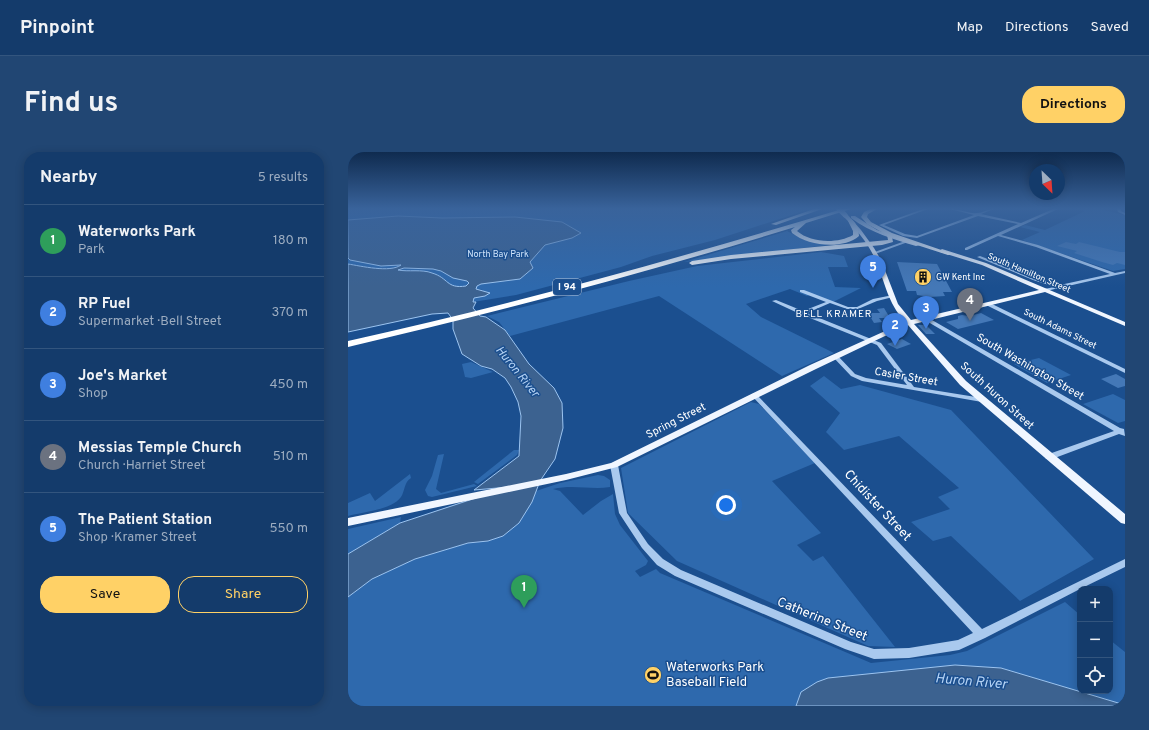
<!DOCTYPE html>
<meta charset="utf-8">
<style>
body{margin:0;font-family:Overpass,sans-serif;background:#214673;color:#f1f3f6}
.controls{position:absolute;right:12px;bottom:12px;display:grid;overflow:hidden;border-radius:8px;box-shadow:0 2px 10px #0003}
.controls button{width:36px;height:36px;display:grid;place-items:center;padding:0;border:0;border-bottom:1px solid #33557e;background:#143b6b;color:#f1f3f6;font:20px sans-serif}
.compass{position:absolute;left:681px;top:12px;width:36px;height:36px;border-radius:50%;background:#143b6b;box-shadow:0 2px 10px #0003;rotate:155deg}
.you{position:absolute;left:378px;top:353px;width:14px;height:14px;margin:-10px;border:3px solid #fff;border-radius:50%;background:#1a73e8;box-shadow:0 0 0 6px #1a73e833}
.badge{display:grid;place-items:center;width:26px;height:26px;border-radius:50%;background:#ffd166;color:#fff;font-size:13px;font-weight:700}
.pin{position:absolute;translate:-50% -33px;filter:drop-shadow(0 1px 2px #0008)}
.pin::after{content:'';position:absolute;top:21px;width:14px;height:12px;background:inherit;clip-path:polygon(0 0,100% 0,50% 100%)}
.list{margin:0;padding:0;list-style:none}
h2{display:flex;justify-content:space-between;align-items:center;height:52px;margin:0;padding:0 16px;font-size:17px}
h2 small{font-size:13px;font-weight:400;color:#9dadc1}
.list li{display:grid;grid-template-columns:26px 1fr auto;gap:12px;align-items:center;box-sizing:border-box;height:72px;padding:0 16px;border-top:1px solid #33557e}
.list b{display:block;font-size:15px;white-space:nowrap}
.list p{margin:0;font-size:13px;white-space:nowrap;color:#9dadc1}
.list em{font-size:13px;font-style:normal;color:#9dadc1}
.actions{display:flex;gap:8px;padding:12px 16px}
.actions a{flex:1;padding:9px 0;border:1px solid #ffd166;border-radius:16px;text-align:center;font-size:14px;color:#ffd166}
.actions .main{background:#ffd166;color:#111}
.icon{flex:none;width:22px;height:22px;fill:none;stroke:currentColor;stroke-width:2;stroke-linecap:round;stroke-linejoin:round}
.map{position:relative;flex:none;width:777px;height:554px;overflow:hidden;border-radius:16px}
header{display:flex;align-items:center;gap:24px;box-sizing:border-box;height:56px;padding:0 20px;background:#143b6b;border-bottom:1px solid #33557e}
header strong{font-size:19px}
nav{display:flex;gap:22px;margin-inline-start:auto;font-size:14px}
.intro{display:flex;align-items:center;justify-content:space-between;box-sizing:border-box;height:96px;padding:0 24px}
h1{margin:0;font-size:28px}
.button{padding:10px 18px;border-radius:16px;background:#ffd166;color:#111;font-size:14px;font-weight:700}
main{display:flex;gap:24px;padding:0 24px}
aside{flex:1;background:#143b6b;border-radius:16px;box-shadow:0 2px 10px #0003}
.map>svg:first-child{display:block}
</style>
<header>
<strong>Pinpoint</strong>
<nav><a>Map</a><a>Directions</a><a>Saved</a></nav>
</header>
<div class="intro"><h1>Find us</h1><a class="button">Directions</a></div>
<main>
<aside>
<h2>Nearby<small>5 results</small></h2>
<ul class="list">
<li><span class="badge" style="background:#2e9e5b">1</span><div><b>Waterworks Park</b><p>Park</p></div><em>180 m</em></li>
<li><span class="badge" style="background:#3f7fe0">2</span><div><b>RP Fuel</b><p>Supermarket · Bell Street</p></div><em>370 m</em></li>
<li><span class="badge" style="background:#3f7fe0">3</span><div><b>Joe's Market</b><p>Shop</p></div><em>450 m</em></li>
<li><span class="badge" style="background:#6b7280">4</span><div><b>Messias Temple Church</b><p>Church · Harriet Street</p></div><em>510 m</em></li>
<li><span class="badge" style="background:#3f7fe0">5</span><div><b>The Patient Station</b><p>Shop · Kramer Street</p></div><em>550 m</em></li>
</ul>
<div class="actions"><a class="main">Save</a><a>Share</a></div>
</aside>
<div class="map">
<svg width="777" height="554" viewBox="0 0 777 554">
<rect width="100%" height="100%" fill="#1b4f8f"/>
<g fill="#2e69ad">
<path d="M0 57H462L367 88 304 104 273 115 168 143 125 150 126 146 135 144V138L128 137 129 134H103C86 118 72 119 50 119L47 116H26L0 112Z"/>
<polygon points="728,57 751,57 777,63 777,117 765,119 674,88 692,80 672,75 677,73 697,78 737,59"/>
<polygon points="439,79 454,87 481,93 336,110"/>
<polygon points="473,100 496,104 500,115 480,115 487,135 513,136 485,150 464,142 459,144 442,137 398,152 413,165 486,201 434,224 311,144 162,184 151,170 139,164 281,129 349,114"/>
<polygon points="691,206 723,223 699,231 666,212"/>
<polygon points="123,210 145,220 123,226 117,225 114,212"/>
<polygon points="476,224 493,237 512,233 603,258 746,407 672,449 603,384 585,389 563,370 602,357 590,345 611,336 551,284 496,298 478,280 492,261 462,234"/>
<polygon points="765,242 777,248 777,269 770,271 735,252"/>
<polygon points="403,250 411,252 467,311 424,329 473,381 449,393 465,409 475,404 547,495 520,494 329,409 280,361 273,316"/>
<polygon points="166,298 171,298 169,303 130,332 126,330"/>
<polygon points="96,302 88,337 93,341 126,332 129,334 84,345 80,344 77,338 84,324 90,303"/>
<path d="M62 322 63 326C56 330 57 339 53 345 44 358 14 360 0 364V351L22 341 27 349Z"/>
<path d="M250 323 256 324 262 328V335C243 338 225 332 205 337L212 339 235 363 253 349 265 342 267 362 272 373 300 409 298 413 287 419 292 425 308 417 312 421 523 511 602 503 619 499 717 450 732 463V539H762V488L777 500V553L653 516 453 540 448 554H0V445L24 427 67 407 120 391 140 389 184 350 188 339 212 331Z"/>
<polygon points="53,365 52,371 0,402 0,377"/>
</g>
<g fill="#3c6290" stroke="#9cc4f0" fill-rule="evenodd">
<path d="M50 64 94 66 167 65 214 70 233 81 224 86 197 93 182 110 185 116 172 127 133 132 129 134 128 137 142 141 137 144 126 146 125 150H128L125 156 132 164 138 165 157 178 181 212 206 236 214 251 215 276 207 307 192 329 184 350 171 371 155 384 140 389 120 391 67 407 24 427 0 445V402L52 371 161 335 126 338 171 304 173 264 170 250 163 235 157 226 144 217 133 214 114 202 105 177V168L100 161 84 162 0 180V112C13 114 42 121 53 113L33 114 2 108 0 106V68ZM56 116 85 117 93 119 105 126 119 129 121 131 118 134C98 137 101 126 84 121 74 117 60 120 50 118Z"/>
<polygon points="607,513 653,516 777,553 777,554 448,554 453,540 469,530 480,526"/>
</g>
<g fill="#4478b7">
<polygon points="718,90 728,92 731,90 772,100 777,100 777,113 769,111 765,113 754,110 726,101 729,99 709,94"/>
<polygon points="549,110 589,112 604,140 595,140 597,144 582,145 569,143 568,139 559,139"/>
<polygon points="536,156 542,166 531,166 534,170 526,171 520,161 532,161 529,157"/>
<polygon points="633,161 646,168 610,177 598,170 610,167 610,164 614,163 621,164"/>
<polygon points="570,173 578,173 587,182 578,182"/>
<polygon points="554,187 563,192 549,197 539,192"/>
<polygon points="768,222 777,227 777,234 770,236 753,227"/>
</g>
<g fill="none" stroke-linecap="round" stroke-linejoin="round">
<g fill="#a9c9ee" fill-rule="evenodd">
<path d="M575 57H580L536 73 557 82 569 84 626 63 602 57C611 57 622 62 629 61 635 61 639 57 646 57L633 62 673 71 705 57H710L653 83 690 93 767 121 777 119V121L698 139 696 138V137L707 135 685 128 629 105 632 104 689 126 712 133 762 122 688 95 650 84 619 98H617V96L670 72 630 64 569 86 555 84 531 73Z"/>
<polygon points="769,57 773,57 773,59 777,61 777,63 770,60"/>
<polygon points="557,89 560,90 527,102 524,101"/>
<polygon points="452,138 456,138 500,155 509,155 525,147 545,143 545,145 529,149 510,157 499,157 482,151 459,161 533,191 566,235 634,246 637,248 634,250 514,229 503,224 485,205 485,203 489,203 507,222 518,226 559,233 529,193 452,162 424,149 428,148 455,159 478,150 452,140"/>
<polygon points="638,151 642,151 777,217 777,221 638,153"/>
<polygon points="577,164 772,276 776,277 777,284 771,282 704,307 698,307 697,305 698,303 766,279 575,167 575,165"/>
<polygon points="406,241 408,242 634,477 777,407 777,415 732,437 637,486 611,498 561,506 526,507 497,497 327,424 309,413 294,396 271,361 262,313 263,311 266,311 270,313 279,361 300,392 315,407 333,418 503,490 526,497 561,496 610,488 625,481 404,244 403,243"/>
</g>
<g fill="#f0f6ff" fill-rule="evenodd">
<path d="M495 62H499L513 78 526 96 533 108 550 152 563 168 691 138 634 113 592 100 591 99 594 97 638 111 777 170V174L697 140 566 172 618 229 777 362V372L773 371 612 233 560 173 468 217 269 315 218 328 0 374V366L218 322 263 311 462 213 557 170C539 149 538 133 528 109 521 92 508 77 495 64Z"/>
<path d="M503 64H507L529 78 572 93 568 94C545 87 523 81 503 66Z"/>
</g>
<g fill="#fff" fill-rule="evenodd">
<polygon points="466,57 474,57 428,73 423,72"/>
<path d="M494 57H503L458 71 449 79C463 91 489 92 505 83V79L500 69 503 67C508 70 511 78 511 84 495 98 460 94 444 81L443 78 447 75C300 120 151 160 0 195V189C167 152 331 106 494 57Z"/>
<polygon points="522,57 529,57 520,62 519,65 523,70 544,81 605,102 600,103 544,85 545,90 534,93 383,107 344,113 341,111 344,109 383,103 540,88 539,83 519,72 513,65 516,60"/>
</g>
<polyline stroke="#f0f6ff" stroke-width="5" points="491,57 497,63"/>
</g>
<linearGradient id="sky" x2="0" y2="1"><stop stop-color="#0f2b4f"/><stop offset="0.42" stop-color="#39639b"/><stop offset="1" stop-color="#39639b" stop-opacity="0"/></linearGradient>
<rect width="777" height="135" fill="url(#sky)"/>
<defs>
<symbol id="building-disc" viewBox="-11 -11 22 22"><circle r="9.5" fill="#ffd166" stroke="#1b4f8f"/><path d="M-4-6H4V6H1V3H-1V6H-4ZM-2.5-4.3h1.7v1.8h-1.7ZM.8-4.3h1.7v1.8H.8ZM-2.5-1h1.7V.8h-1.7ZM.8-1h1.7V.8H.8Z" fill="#111"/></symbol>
<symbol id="stadium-disc" viewBox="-11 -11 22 22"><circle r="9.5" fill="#ffd166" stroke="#1b4f8f"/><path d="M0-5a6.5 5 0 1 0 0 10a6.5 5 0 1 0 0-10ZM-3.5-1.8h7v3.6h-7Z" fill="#111"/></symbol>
</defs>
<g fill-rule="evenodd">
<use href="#building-disc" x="565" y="115" width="20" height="20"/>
<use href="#stadium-disc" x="295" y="513" width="20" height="20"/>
</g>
<g text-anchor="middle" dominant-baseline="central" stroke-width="3" stroke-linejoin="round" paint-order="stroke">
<g font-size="9" fill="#cfe3fa" stroke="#1b4f8f">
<text x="150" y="102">North Bay Park</text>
</g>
<g font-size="9" fill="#fff" stroke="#1b4f8f">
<text transform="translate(681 121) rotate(23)">South Hamilton Street</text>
<text transform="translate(712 177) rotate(26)">South Adams Street</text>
</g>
<g font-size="9" fill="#fff" stroke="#1b4f8f" text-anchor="start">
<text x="588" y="125">GW Kent Inc</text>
</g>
<rect fill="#1b4f8f" stroke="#bbcadd" stroke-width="1" x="205" y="127" width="28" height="16" rx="3"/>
<g font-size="10" font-weight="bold" fill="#fff">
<text x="219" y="135">I 94</text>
</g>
<g font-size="10" letter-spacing="1" fill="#fff" stroke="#1b4f8f">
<text x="486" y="162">BELL KRAMER</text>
</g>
<g font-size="11" fill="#fff" stroke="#1b4f8f">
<text transform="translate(682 215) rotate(30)">South Washington Street</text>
<text transform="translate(558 225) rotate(10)">Casler Street</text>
<text transform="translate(649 244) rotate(42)">South Huron Street</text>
<text transform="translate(328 269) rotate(-27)">Spring Street</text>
</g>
<g font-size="12" font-style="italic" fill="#b5d3f5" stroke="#1b4f8f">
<text transform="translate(169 220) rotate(51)">Huron River</text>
</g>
<g font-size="13" fill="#fff" stroke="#1b4f8f">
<text transform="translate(529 354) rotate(47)">Chidister Street</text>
<text transform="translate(474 468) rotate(22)">Catherine Street</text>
</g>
<g font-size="13" fill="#fff" stroke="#1b4f8f" text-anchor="start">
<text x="318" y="516">Waterworks Park<tspan x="318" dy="15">Baseball Field</tspan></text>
</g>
<g font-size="14" font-style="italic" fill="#b5d3f5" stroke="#1b4f8f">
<text transform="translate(623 530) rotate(5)">Huron River</text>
</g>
</g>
</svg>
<div class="controls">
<button>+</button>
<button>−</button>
<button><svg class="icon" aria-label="locate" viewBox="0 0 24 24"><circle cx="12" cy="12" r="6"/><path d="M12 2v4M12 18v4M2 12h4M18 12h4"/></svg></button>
</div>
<svg class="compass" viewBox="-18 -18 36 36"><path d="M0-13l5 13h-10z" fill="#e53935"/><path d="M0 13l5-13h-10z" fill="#9dadc1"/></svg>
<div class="you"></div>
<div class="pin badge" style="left:176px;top:456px;background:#2e9e5b">1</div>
<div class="pin badge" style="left:547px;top:194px;background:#3f7fe0">2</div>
<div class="pin badge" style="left:578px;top:177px;background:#3f7fe0">3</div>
<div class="pin badge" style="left:622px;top:169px;background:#6b7280">4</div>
<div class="pin badge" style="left:525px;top:136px;background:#3f7fe0">5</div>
</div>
</main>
